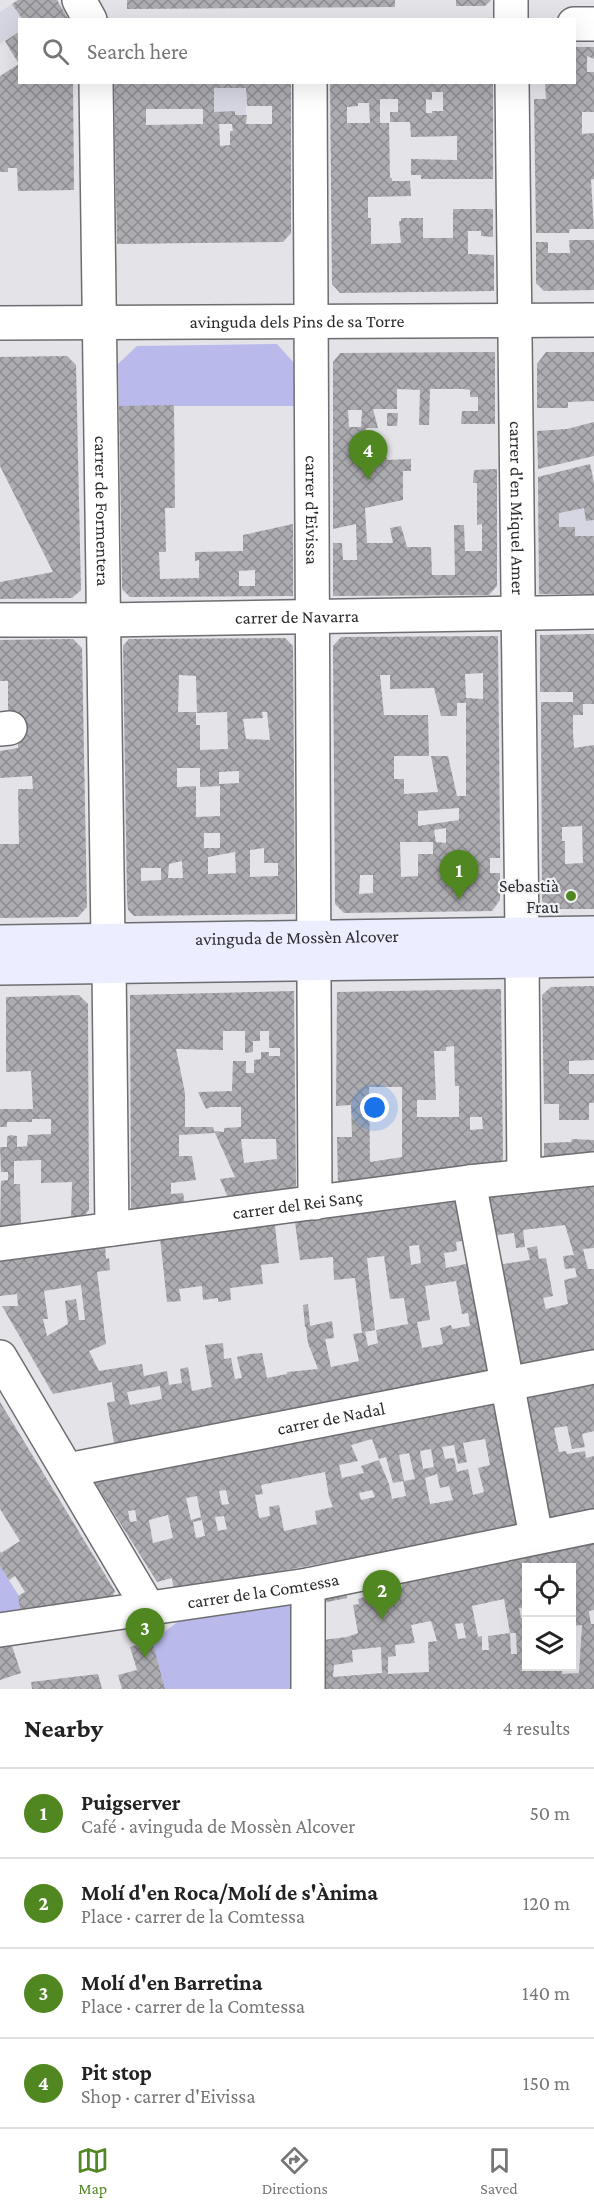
<!DOCTYPE html>
<meta charset="utf-8">
<style>
body{margin:0;font-family:"Crimson Pro",serif;background:#f2f2f2;color:#222}
.controls{position:absolute;right:18px;bottom:18px;display:grid;overflow:hidden;border-radius:0px;box-shadow:0 6px 24px #0002}
.controls button{width:54px;height:54px;display:grid;place-items:center;padding:0;border:0;border-bottom:2px solid #e0e0e0;background:#fff;color:#222;font:30px sans-serif}
.you{position:absolute;left:375px;top:1108px;width:21px;height:21px;margin:-15px;border:4px solid #fff;border-radius:50%;background:#1a73e8;box-shadow:0 0 0 9px #1a73e833}
.badge{display:grid;place-items:center;width:39px;height:39px;border-radius:50%;background:#518721;color:#fff;font-size:20px;font-weight:700}
.pin{position:absolute;translate:-50% -50px;filter:drop-shadow(0 2px 3px #0008)}
.pin::after{content:'';position:absolute;top:32px;width:21px;height:18px;background:inherit;clip-path:polygon(0 0,100% 0,50% 100%)}
.list{margin:0;padding:0;list-style:none}
h2{display:flex;justify-content:space-between;align-items:center;height:78px;margin:0;padding:0 24px;font-size:26px}
h2 small{font-size:20px;font-weight:400;color:#767676}
.list li{display:grid;grid-template-columns:39px 1fr auto;gap:18px;align-items:center;box-sizing:border-box;height:90px;padding:0 24px;border-top:2px solid #e0e0e0}
.list b{display:block;font-size:22px;white-space:nowrap}
.list p{margin:0;font-size:20px;white-space:nowrap;color:#767676}
.list em{font-size:20px;font-style:normal;color:#767676}
.icon{flex:none;width:33px;height:33px;fill:none;stroke:currentColor;stroke-width:2;stroke-linecap:round;stroke-linejoin:round}
.map{position:relative;flex:none;width:594px;height:1689px;overflow:hidden}
.search{position:absolute;background:#fff;box-shadow:0 6px 24px #0002;left:18px;right:18px;top:18px;height:66px;display:flex;align-items:center;gap:15px;box-sizing:border-box;padding:0 21px;border-radius:0px;color:#767676;font-size:22px}
.sheet{height:438px;background:#fff}
nav{display:flex;justify-content:space-around;align-items:center;box-sizing:border-box;height:84px;border-top:2px solid #e0e0e0;background:#fff;font-size:16px;color:#767676}
nav a{display:grid;justify-items:center;gap:3px}
nav .on{color:#518721}
.map>svg:first-child{display:block}
</style>
<div class="map">
<svg width="594" height="1689" viewBox="0 0 594 1689">
<defs>
<pattern id="building-cross-hatch" width="8" height="8" patternUnits="userSpaceOnUse" patternTransform="scale(1.5)"><rect width="8" height="8" fill="#acacb1"/><path d="M0 0l8 8M0 8l8-8" fill="none" stroke="#8c8c90"/></pattern>
</defs>
<rect width="100%" height="100%" fill="#e3e3e8"/>
<g fill="#d6d6e2">
<polygon points="18,0 39,19 20,20 19,31 0,44 0,12"/>
<rect x="214" y="83" width="32" height="41"/>
<polygon points="590,464 594,483 594,536 538,536 538,477"/>
</g>
<g fill="#b9baeb">
<polygon points="277,344 294,363 294,406 119,406 118,364 137,346"/>
<polygon points="0,1566 19,1596 21,1614 0,1616"/>
<polygon points="283,1598 293,1606 290,1689 165,1689 152,1641 183,1618"/>
</g>
<g fill="url(#building-cross-hatch)" fill-rule="evenodd">
<polygon points="18,0 57,0 69,20 23,20 12,4"/>
<polygon points="127,0 395,0 395,7 127,9"/>
<polygon points="456,0 491,0 485,6 456,6"/>
<polygon points="20,31 20,82 73,82 74,190 18,191 17,168 8,168 8,172 0,172 0,76 19,64 5,41"/>
<polygon points="574,47 594,47 594,59 587,56 587,72 594,72 594,112 582,112 582,134 594,133 594,179 591,180 594,229 570,229 569,233 536,233 534,99 546,99 545,82 574,82"/>
<path d="M114 82H291V233L283 242 117 244ZM214 88H246L247 106H272V124H246L247 115H235V111L214 112ZM146 109H203V124L146 125ZM219 124H232L233 131H230V145L220 146Z"/>
<path d="M330 82H493V179H421V175H411V159L457 160V136L411 137 410 122H390V112H398V99H380V123H389L390 178H392V181H410L411 196 368 197V218H371V244L401 243 399 221H401V218H423V238H453V209H493V237L481 236V231H468V254L494 255V291L340 293 332 284ZM432 92H443V111H432V113H426V99L432 100ZM358 103H369L370 123H347V107L358 106Z"/>
<polygon points="569,240 594,240 594,290 544,291 536,283 536,242 548,242 548,253 570,253"/>
<path d="M495 352V424H461L462 411H478V397H470V390L463 389H430L429 425H419L420 390 397 389V409H373L378 428H366L367 440H381L387 460 411 459V471H403V500L365 508 367 543H393L390 528 401 526 407 547H431L432 575H455L454 525H464L465 551H482V524L477 525V483H473L474 470 497 469V586L489 595 333 596V543H342L343 560H357L356 524 333 529V362L340 353ZM348 410H362L361 427H349Z"/>
<polygon points="546,352 594,352 594,401 568,402 568,408 537,408 537,364"/>
<polygon points="67,356 76,365 81,590 72,598 0,599 0,582 53,572 0,466 0,357"/>
<path d="M174 405 175 508H165L166 552H159L160 579 199 578V560L195 561V552L243 551V535L293 524V596L130 597 122 589 119 406ZM255 570V586H239V571Z"/>
<polygon points="387,413 398,413 397,426 387,426"/>
<polygon points="594,422 594,456 538,469 537,431 567,429"/>
<polygon points="590,464 594,483 594,520 586,521 584,508 559,513 559,527 575,527 575,536 594,536 594,594 539,594 538,477"/>
<path d="M594 634V704H583V715H573V733L574 748 594 745V909H551L542 901 541 702H573V692H540V635ZM582 826 583 863 565 864V841H562V827Z"/>
<path d="M498 636 500 846V858H490V873H500V900L492 911 344 913 335 904 333 646 341 637ZM483 673V699L466 698 465 674ZM380 675H390V689L434 688 441 716H457V703H466V796H457L448 756H431L438 792 404 794V779H394V756H429L428 715H384ZM459 808V820L418 826V811ZM446 828V843L436 842 434 830ZM400 842H433V854H418V876L401 877ZM360 875H373V893L359 894Z"/>
<path d="M285 638 293 646 295 914 134 916 128 910 127 899 123 646 129 639ZM179 675 196 676 197 713 227 712 228 749 200 750V725H196V712H178ZM262 712H267L270 740 246 739 243 719 263 718ZM177 768H200V787L220 786V816L196 817V786L177 787ZM239 771V783L219 784V772ZM204 833H220V848H204ZM264 848V863H278V876L250 877V850ZM235 852 236 873 208 874V857ZM182 861 183 878H168L169 864ZM141 868H161V880L141 881Z"/>
<polygon points="73,639 82,648 87,907 78,917 0,918 0,844 19,844 18,789 33,789 32,776 0,778 0,751 18,748 17,711 8,712 8,681 0,681 0,640"/>
<polygon points="594,986 594,1060 569,1061 569,1074 594,1074 594,1103 589,1103 589,1120 559,1120 559,1104 544,1104 542,995 551,987"/>
<path d="M501 989 503 1159 495 1169 338 1188 337 1137H352L351 1105 336 1106 337 992ZM454 1046 455 1086H459V1117H417V1100H436L434 1051H446V1047ZM369 1087H402V1157L370 1162ZM470 1117H482L483 1129 470 1130Z"/>
<path d="M294 991 296 1191 229 1200 220 1179 235 1177 215 1133 179 1135V1156H192L196 1180 171 1183V1194L183 1193 185 1205 131 1212 130 995ZM223 1031H245V1053L253 1052V1041H260V1031H269V1048H280V1056H269V1052H261V1059L254 1060V1073H246V1061H233L232 1091 198 1092 206 1109 211 1107H241V1127L224 1128V1132L214 1131 213 1127H185V1093L176 1049 223 1050ZM241 1139H276L277 1159 244 1163Z"/>
<polygon points="79,995 88,1004 89,1210 82,1218 71,1219 72,1182 41,1183 41,1160 14,1161 14,1184 20,1184 21,1225 0,1227 1,1181 8,1180 8,1172 1,1172 0,1147 7,1147 7,1137 10,1135 17,1136 17,1147 27,1146 28,1135 51,1134 51,1119 32,1119 32,1122 7,1122 7,1127 0,1127 0,1109 33,1109 31,1071 6,1072 6,997"/>
<polygon points="572,1139 594,1140 594,1157 544,1162 544,1143 571,1142"/>
<polygon points="594,1185 594,1248 583,1249 588,1269 594,1269 594,1354 515,1370 497,1265 530,1260 527,1248 537,1246 539,1259 546,1258 553,1296 543,1298 546,1309 568,1304 564,1280 577,1277 575,1268 565,1269 563,1256 574,1255 565,1225 523,1230 525,1247 516,1248 514,1233 491,1236 484,1198"/>
<path d="M460 1201 467 1240 456 1242 457 1251 444 1253 446 1268 471 1263 494 1375 115 1448 107 1403 115 1401 112 1382 53 1394 2 1306H18L17 1294 0 1296V1257L105 1245 106 1259 109 1258 110 1270 97 1272 106 1344 89 1351 99 1371 142 1364 144 1376 167 1371 169 1385 182 1383 180 1369 188 1367 192 1391 212 1387 205 1345 223 1343 224 1359 231 1358 235 1379 242 1378 237 1357 250 1354 262 1353 267 1378 287 1374V1372L318 1369 308 1343 306 1327H305L303 1305 308 1304 310 1326 332 1321 334 1338 325 1339 331 1367 359 1361 353 1334 362 1333 355 1278 334 1280 333 1257 300 1260 295 1222ZM419 1245 421 1263 411 1265 409 1246ZM384 1256 390 1299 404 1298 408 1324 376 1330 378 1343 368 1346 365 1332 375 1330 367 1258ZM456 1281 462 1314 468 1313 470 1326 452 1329 451 1325 440 1328 443 1344 422 1348 417 1322 430 1320 425 1286ZM81 1285 85 1320H79L76 1299 65 1301 68 1324 47 1336 43 1319H48L44 1291ZM160 1386 162 1399 130 1405 127 1392Z"/>
<polygon points="275,1225 279,1263 261,1265 263,1284 230,1288 231,1300 218,1302 218,1298 203,1300 202,1286 179,1289 181,1301 167,1302 160,1238"/>
<polygon points="594,1380 594,1431 582,1434 585,1447 572,1449 567,1426 554,1428 559,1452 566,1451 567,1454 585,1451 586,1458 594,1456 594,1511 554,1519 545,1514 523,1401 530,1392"/>
<path d="M498 1399 523 1526 174 1591 172 1578 157 1582 92 1478ZM372 1439 379 1459 386 1457 393 1483 403 1481 406 1496 392 1499 389 1484 379 1460 361 1466 364 1473 342 1478 339 1465 358 1461 351 1445ZM485 1439 490 1465 478 1468 484 1492 473 1495 468 1469 457 1472 454 1458 445 1459 442 1447 454 1445 458 1464 467 1462 463 1443ZM431 1449 434 1467 423 1469 420 1451ZM409 1453 415 1479 404 1481 399 1455ZM325 1472 329 1497 333 1507 315 1511 317 1524 284 1531 279 1505 269 1507 270 1516 259 1518 255 1495 263 1494 261 1485ZM437 1474 440 1488 449 1486 453 1500 430 1504 425 1478ZM226 1490 229 1504 222 1505 219 1491ZM372 1490 375 1497 361 1500 359 1493ZM197 1496 201 1517 191 1520 186 1498ZM135 1510 137 1521 130 1522 128 1511ZM168 1515 173 1538 153 1543 149 1520ZM224 1516 227 1529 218 1531 215 1517ZM202 1520 205 1536 196 1538 193 1522Z"/>
<polygon points="0,1402 115,1591 109,1604 21,1614 18,1596 25,1592 15,1576 9,1580 0,1566 0,1551 1,1553 20,1541 0,1509"/>
<path d="M594 1543V1610L589 1611V1613L591 1624H594V1689H321L322 1640 347 1637 358 1633 353 1605 359 1604 358 1599 364 1597 363 1594 402 1587 401 1578ZM526 1568H572V1626L582 1625 579 1673 562 1674V1666H526V1616L521 1618 519 1608 526 1607ZM504 1599 510 1633H516L517 1654H511L510 1633 488 1636 489 1650H482V1636L478 1637 472 1606ZM431 1621 437 1641 428 1642 429 1672 388 1674V1657L396 1656 395 1645 415 1643 411 1625ZM463 1623 466 1638 458 1639 455 1624ZM381 1647 382 1673 333 1677 334 1665 353 1662 352 1650Z"/>
<polygon points="345,1587 347,1598 322,1603 321,1599"/>
<polygon points="8,1634 21,1673 0,1680 0,1636"/>
<polygon points="152,1640 165,1689 122,1689 118,1675 137,1670 130,1647"/>
<polygon points="98,1674 102,1689 32,1689 31,1682"/>
</g>
<g fill="none" stroke-linecap="round" stroke-linejoin="round">
<defs>
<g id="minor">
<polyline points="79,0 90,20"/>
<polyline points="511,0 511,20"/>
<polyline points="574,24 594,24"/>
<path id="s1" d="M96 82 108 941"/>
<path id="s2" d="M310 82 315 1203"/>
<path id="s3" d="M512 82 522 934"/>
<path id="s4" d="M0 323 594 320"/>
<path id="s5" d="M0 620H105L594 612"/>
<polyline points="0,729 10,728"/>
<polyline points="522,961 524,1176"/>
<polyline points="109,966 112,1229"/>
<polyline points="469,1182 536,1536"/>
<path id="s6" d="M0 1244 469 1182 594 1169"/>
<polyline points="0,1357 149,1609"/>
<path id="s7" d="M68 1470 594 1367"/>
<path id="s8" d="M0 1630 308 1585 594 1526"/>
<polyline points="308,1689 308,1585"/>
</g>
<g id="secondary">
<path id="s9" d="M0 942 594 933"/>
<polyline points="0,968 594,960"/>
</g>
</defs>
<use href="#minor" stroke="#6d6e71" stroke-width="36"/>
<use href="#secondary" stroke="#6d6e71" stroke-width="36"/>
<use href="#minor" stroke="#fff" stroke-width="33"/>
<use href="#secondary" stroke="#ecedfe" stroke-width="33"/>
</g>
<circle fill="#518721" stroke="#f0f1f5" stroke-width="2" cx="571" cy="896" r="6"/>
<g text-anchor="middle" dominant-baseline="central" stroke-width="4.5" stroke-linejoin="round" paint-order="stroke">
<g font-size="18" fill="#2c2c2e" stroke="#f0f1f5">
<text stroke="none"><textPath href="#s4" startOffset="297">avinguda dels Pins de sa Torre</textPath></text>
<text stroke="none"><textPath href="#s3" startOffset="426">carrer d'en Miquel Amer</textPath></text>
<text stroke="none"><textPath href="#s2" startOffset="428">carrer d'Eivissa</textPath></text>
<text stroke="none"><textPath href="#s1" startOffset="429">carrer de Formentera</textPath></text>
<text stroke="none"><textPath href="#s5" startOffset="297">carrer de Navarra</textPath></text>
<text stroke="none"><textPath href="#s9" startOffset="297">avinguda de Mossèn Alcover</textPath></text>
<text stroke="none"><textPath href="#s6" startOffset="300">carrer del Rei Sanç</textPath></text>
<text stroke="none"><textPath href="#s7" startOffset="268">carrer de Nadal</textPath></text>
<text stroke="none"><textPath href="#s8" startOffset="266">carrer de la Comtessa</textPath></text>
</g>
<g font-size="18" fill="#2c2c2e" stroke="#f0f1f5" text-anchor="end">
<text x="559" y="886">Sebastià<tspan x="559" dy="21">Frau</tspan></text>
</g>
</g>
</svg>
<div class="controls">
<button><svg class="icon" aria-label="locate" viewBox="0 0 24 24"><circle cx="12" cy="12" r="6"/><path d="M12 2v4M12 18v4M2 12h4M18 12h4"/></svg></button>
<button><svg class="icon" aria-label="layers" viewBox="0 0 24 24"><path d="M12 4l9 5-9 5-9-5zM3 14l9 5 9-5"/></svg></button>
</div>
<div class="you"></div>
<div class="pin badge" style="left:459px;top:900px">1</div>
<div class="pin badge" style="left:382px;top:1620px">2</div>
<div class="pin badge" style="left:145px;top:1658px">3</div>
<div class="pin badge" style="left:368px;top:480px">4</div>
<div class="search"><svg class="icon" aria-label="search" viewBox="0 0 24 24"><circle cx="10" cy="10" r="6"/><path d="M15 15l6 6"/></svg>Search here</div>
</div>
<section class="sheet">
<h2>Nearby<small>4 results</small></h2>
<ul class="list">
<li><span class="badge">1</span><div><b>Puigserver</b><p>Café · avinguda de Mossèn Alcover</p></div><em>50 m</em></li>
<li><span class="badge">2</span><div><b>Molí d'en Roca/Molí de s'Ànima</b><p>Place · carrer de la Comtessa</p></div><em>120 m</em></li>
<li><span class="badge">3</span><div><b>Molí d'en Barretina</b><p>Place · carrer de la Comtessa</p></div><em>140 m</em></li>
<li><span class="badge">4</span><div><b>Pit stop</b><p>Shop · carrer d'Eivissa</p></div><em>150 m</em></li>
</ul>
</section>
<nav>
<a class="on"><svg class="icon" aria-label="map" viewBox="0 0 24 24"><path d="M3 6l6-2 6 2 6-2v14l-6 2-6-2-6 2zM9 4v14M15 6v14"/></svg>Map</a>
<a><svg class="icon" aria-label="directions" viewBox="0 0 24 24"><path d="M12 3l9 9-9 9-9-9zM9 14v-3h6M13 9l2 2-2 2"/></svg>Directions</a>
<a><svg class="icon" aria-label="saved" viewBox="0 0 24 24"><path d="M7 4h10v16l-5-4-5 4z"/></svg>Saved</a>
</nav>
